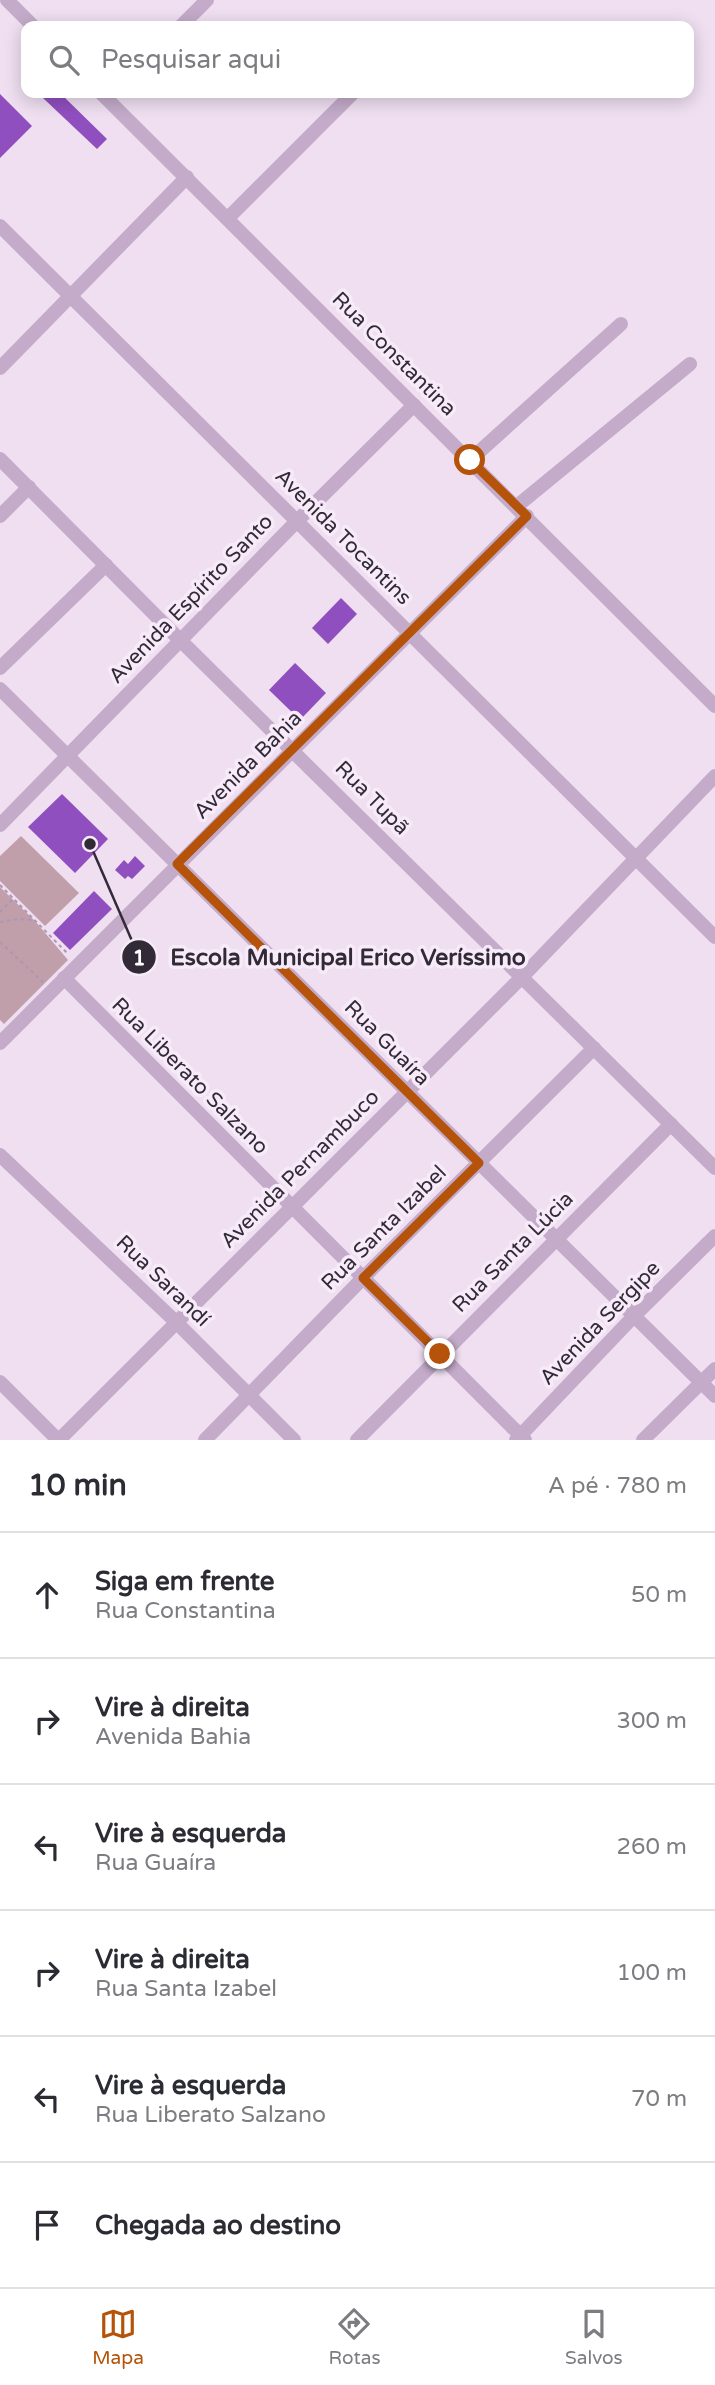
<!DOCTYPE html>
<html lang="pt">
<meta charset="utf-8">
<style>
body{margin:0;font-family:"Varela Round",sans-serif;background:#f7f7f7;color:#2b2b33}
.stop{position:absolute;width:21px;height:21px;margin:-16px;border:5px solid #b45309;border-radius:50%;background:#fff}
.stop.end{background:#b45309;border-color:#fff;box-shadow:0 2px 7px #0008}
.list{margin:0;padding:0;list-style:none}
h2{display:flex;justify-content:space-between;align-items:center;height:91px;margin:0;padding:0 28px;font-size:30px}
h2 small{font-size:23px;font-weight:400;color:#7c7c81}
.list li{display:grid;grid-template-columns:46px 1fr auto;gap:21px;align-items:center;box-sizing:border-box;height:126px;padding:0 28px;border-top:2px solid #e1e1e2}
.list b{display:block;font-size:26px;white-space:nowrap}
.list p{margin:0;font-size:23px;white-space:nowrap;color:#7c7c81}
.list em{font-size:23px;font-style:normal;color:#7c7c81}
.icon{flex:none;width:38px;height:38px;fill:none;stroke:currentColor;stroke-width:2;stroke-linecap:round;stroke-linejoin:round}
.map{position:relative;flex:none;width:715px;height:1440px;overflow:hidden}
.search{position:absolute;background:#fff;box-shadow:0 4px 18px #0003;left:21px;right:21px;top:21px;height:77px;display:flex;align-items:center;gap:18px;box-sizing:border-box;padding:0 24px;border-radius:14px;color:#7c7c81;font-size:26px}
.sheet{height:847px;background:#fff}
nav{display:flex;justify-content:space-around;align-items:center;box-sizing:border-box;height:98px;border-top:2px solid #e1e1e2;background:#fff;font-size:19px;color:#7c7c81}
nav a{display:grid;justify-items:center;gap:4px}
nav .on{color:#b45309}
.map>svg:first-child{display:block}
</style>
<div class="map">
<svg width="715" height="1440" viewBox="0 0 715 1440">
<rect width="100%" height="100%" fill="#efdff1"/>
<g fill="#c09faa">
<polygon points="21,836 79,893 45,926 0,881 0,856"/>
<polygon points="0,887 35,921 68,960 4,1024 0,1020"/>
</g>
<g fill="#904fbf">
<polygon points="48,93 60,93 107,139 97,149 43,98"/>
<polygon points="0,94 32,126 0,158"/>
<polygon points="341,598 357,614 328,644 312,628"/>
<polygon points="295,663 326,693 300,720 269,690"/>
<polygon points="62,794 108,839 75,873 28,827"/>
<polygon points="135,856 145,866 132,879 128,876 125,879 115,870 124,860 128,864"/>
<polygon points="94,891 112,909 70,950 53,933"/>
</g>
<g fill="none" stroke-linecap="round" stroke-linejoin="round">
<g stroke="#ad95b5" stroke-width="2" stroke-dasharray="3.5 3.5" stroke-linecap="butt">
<polyline points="0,885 68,954"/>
<polyline points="0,912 12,900"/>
<polyline points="0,922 18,919 34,920"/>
<polyline points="0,942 43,982"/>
</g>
<g stroke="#c3abc9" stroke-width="14">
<polyline points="7,0 33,26"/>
<polyline points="181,26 207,0"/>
<polyline points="101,93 715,706"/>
<polyline points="228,218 353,93"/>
<polyline points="0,226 715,937"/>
<polyline points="0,368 187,177"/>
<polyline points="0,459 181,641 715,1168"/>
<polyline points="470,460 621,324"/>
<polyline points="517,506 690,364"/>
<polyline points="0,516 29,487"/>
<polyline points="0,668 106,565"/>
<polyline points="0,689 715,1396"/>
<polyline points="0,825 297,521 414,405"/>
<polyline points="64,978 525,1440"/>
<polyline points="0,1043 527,516"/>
<polyline points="0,1155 177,1323 294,1440"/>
<polyline points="0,1382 58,1440"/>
<polyline points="59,1440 522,977 715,776"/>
<polyline points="205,1440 363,1278 594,1048"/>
<polyline points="357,1440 671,1124"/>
<polyline points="516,1440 634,1316 715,1236"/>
<polyline points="643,1440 715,1369"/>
</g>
</g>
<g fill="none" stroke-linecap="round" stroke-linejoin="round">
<polyline stroke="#b45309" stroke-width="9" points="440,1354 363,1278 479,1163 177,864 527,516 470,460"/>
</g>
<g text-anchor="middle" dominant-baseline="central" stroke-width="7" stroke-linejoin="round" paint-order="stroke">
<g font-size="21" fill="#332a37" stroke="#f7ebf9">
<text transform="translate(394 354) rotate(45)">Rua Constantina</text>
<text transform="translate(343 537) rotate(45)">Avenida Tocantins</text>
<text transform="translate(191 599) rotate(-46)">Avenida Espírito Santo</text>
<text transform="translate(248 765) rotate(-45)">Avenida Bahia</text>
<text transform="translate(372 798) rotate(45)">Rua Tupã</text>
<text transform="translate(387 1043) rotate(45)">Rua Guaíra</text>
<text transform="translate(190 1076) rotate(45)">Rua Liberato Salzano</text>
<text transform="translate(300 1169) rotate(-45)">Avenida Pernambuco</text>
<text transform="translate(384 1228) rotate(-45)">Rua Santa Izabel</text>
<text transform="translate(513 1252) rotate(-45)">Rua Santa Lúcia</text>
<text transform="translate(163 1281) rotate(44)">Rua Sarandí</text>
<text transform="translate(600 1323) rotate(-46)">Avenida Sergipe</text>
</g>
</g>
<path fill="none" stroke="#332a37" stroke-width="2.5" d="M90 844L139 957"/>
<g fill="#332a37" stroke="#f7ebf9" stroke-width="2.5">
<circle cx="90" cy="844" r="7"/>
<circle cx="139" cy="957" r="18"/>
</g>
<g font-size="21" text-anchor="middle" font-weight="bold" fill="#fff">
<text x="139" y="965">1</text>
</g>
<g font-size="23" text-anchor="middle" font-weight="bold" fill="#332a37" stroke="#f7ebf9" stroke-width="7" stroke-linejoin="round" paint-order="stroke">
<text x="348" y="965">Escola Municipal Erico Veríssimo</text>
</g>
</svg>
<div class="stop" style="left:470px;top:460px"></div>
<div class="stop end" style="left:440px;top:1354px"></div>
<div class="search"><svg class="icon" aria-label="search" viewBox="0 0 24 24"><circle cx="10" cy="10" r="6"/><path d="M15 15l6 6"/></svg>Pesquisar aqui</div>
</div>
<section class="sheet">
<h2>10 min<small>A pé · 780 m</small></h2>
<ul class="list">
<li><svg class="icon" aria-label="ahead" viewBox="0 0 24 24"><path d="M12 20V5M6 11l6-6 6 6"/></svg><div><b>Siga em frente</b><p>Rua Constantina</p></div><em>50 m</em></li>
<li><svg class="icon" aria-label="right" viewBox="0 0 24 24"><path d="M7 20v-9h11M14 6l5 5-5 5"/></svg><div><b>Vire à direita</b><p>Avenida Bahia</p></div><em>300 m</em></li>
<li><svg class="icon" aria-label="left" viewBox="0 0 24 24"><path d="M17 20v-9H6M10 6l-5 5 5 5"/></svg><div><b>Vire à esquerda</b><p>Rua Guaíra</p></div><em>260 m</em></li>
<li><svg class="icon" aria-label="right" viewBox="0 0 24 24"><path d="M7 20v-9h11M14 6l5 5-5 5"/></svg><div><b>Vire à direita</b><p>Rua Santa Izabel</p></div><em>100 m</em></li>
<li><svg class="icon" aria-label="left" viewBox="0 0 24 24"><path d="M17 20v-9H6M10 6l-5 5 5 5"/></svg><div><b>Vire à esquerda</b><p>Rua Liberato Salzano</p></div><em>70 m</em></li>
<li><svg class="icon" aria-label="arrive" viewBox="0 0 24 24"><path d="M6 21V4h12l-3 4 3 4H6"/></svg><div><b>Chegada ao destino</b></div></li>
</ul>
</section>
<nav>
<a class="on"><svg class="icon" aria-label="map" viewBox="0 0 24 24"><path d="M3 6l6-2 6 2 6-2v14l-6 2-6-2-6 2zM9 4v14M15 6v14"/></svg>Mapa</a>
<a><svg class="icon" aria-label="directions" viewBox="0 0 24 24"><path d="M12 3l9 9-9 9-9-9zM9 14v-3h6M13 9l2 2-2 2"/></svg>Rotas</a>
<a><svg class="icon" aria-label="saved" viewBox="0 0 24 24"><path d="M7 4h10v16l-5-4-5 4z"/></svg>Salvos</a>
</nav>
